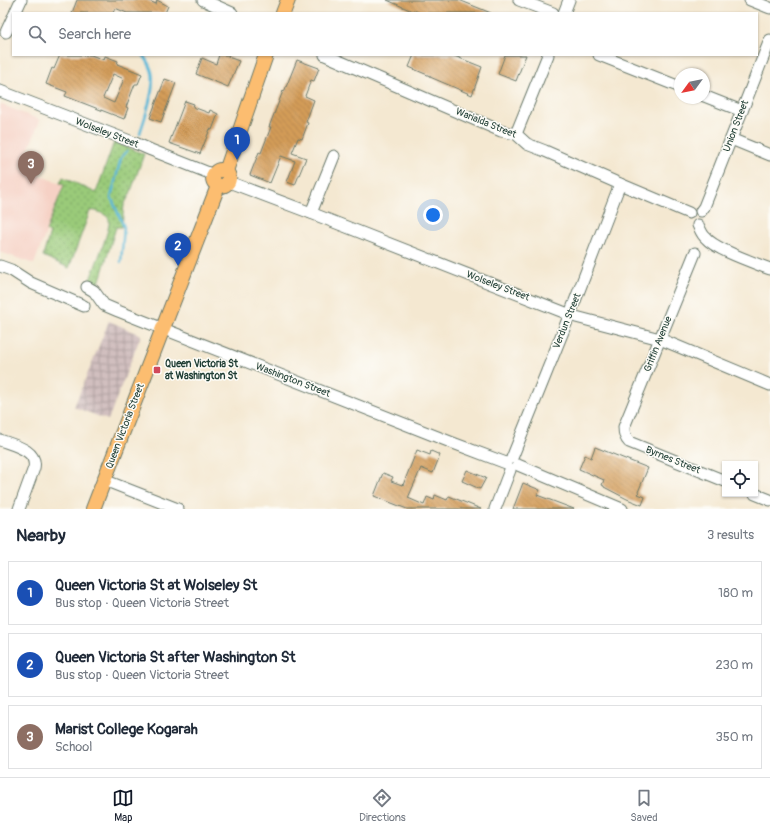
<!DOCTYPE html>
<meta charset="utf-8">
<style>
body{margin:0;font-family:Pangolin,sans-serif;background:#f6f6f7;color:#1f2937}
.controls{position:absolute;right:12px;bottom:12px;display:grid;overflow:hidden;border-radius:0px;box-shadow:0 1px 3px #0004}
.controls button{width:36px;height:36px;display:grid;place-items:center;padding:0;border:0;border-bottom:1px solid #e0e1e3;background:#fff;color:#1f2937;font:20px sans-serif}
.compass{position:absolute;left:674px;top:68px;width:36px;height:36px;border-radius:50%;background:#fff;box-shadow:0 1px 3px #0004;rotate:237deg}
.you{position:absolute;left:433px;top:215px;width:14px;height:14px;margin:-10px;border:3px solid #fff;border-radius:50%;background:#1a73e8;box-shadow:0 0 0 6px #1a73e833}
.badge{display:grid;place-items:center;width:26px;height:26px;border-radius:50%;background:#111827;color:#fff;font-size:13px;font-weight:700}
.pin{position:absolute;translate:-50% -33px;filter:drop-shadow(0 1px 2px #0008)}
.pin::after{content:'';position:absolute;top:21px;width:14px;height:12px;background:inherit;clip-path:polygon(0 0,100% 0,50% 100%)}
.list{margin:0;padding:0;list-style:none}
h2{display:flex;justify-content:space-between;align-items:center;height:52px;margin:0;padding:0 16px;font-size:17px}
h2 small{font-size:13px;font-weight:400;color:#747a83}
.list li{display:grid;grid-template-columns:26px 1fr auto;gap:12px;align-items:center;box-sizing:border-box;height:64px;margin:0 8px 8px;padding:0 8px;border:1px solid #e0e1e3;border-radius:0px}
.list b{display:block;font-size:15px;white-space:nowrap}
.list p{margin:0;font-size:13px;white-space:nowrap;color:#747a83}
.list em{font-size:13px;font-style:normal;color:#747a83}
.icon{flex:none;width:22px;height:22px;fill:none;stroke:currentColor;stroke-width:2;stroke-linecap:round;stroke-linejoin:round}
.map{position:relative;flex:none;width:770px;height:509px;overflow:hidden}
.search{position:absolute;background:#fff;box-shadow:0 1px 3px #0004;left:12px;right:12px;top:12px;height:44px;display:flex;align-items:center;gap:10px;box-sizing:border-box;padding:0 14px;border-radius:0px;color:#747a83;font-size:15px}
.sheet{height:268px;background:#fff}
nav{display:flex;justify-content:space-around;align-items:center;box-sizing:border-box;height:56px;border-top:1px solid #e0e1e3;background:#fff;font-size:11px;color:#747a83}
nav a{display:grid;justify-items:center;gap:2px}
nav .on{color:#111827}
.map>svg:first-child{display:block}
</style>
<div class="map">
<svg width="770" height="509" viewBox="0 0 770 509">
<defs>
<pattern id="industrial-grid" width="8" height="8" patternUnits="userSpaceOnUse"><rect width="8" height="8" fill="#d1bfbf"/><path d="M0 4h8M4 0v8" fill="none" stroke="#a99c9c"/></pattern>
<pattern id="grass-dots" width="8" height="8" patternUnits="userSpaceOnUse"><rect width="8" height="8" fill="#9aca79"/><path d="M2 2h.1M6 6h.1" fill="none" stroke="#7da564" stroke-width="1.8" stroke-linecap="round"/></pattern>
<pattern id="building-back-hatch" width="6" height="6" patternUnits="userSpaceOnUse"><rect width="6" height="6" fill="#d39b58"/><path d="M-1 5l2 2M0 0l6 6M5-1l2 2" fill="none" stroke="#ab804a"/></pattern>
</defs>
<rect width="100%" height="100%" fill="#fdfcf7"/>
<filter id="ink" filterUnits="userSpaceOnUse"><feTurbulence type="fractalNoise" baseFrequency=".025" numOctaves="2"/><feDisplacementMap in="SourceGraphic" scale="8" xChannelSelector="R" yChannelSelector="G"/><feConvolveMatrix kernelMatrix="1 2 1 2 8 2 1 2 1" color-interpolation-filters="sRGB"/></filter>
<filter id="wash" filterUnits="userSpaceOnUse"><feTurbulence type="fractalNoise" baseFrequency=".012" numOctaves="4" result="noise"/><feDisplacementMap in="SourceGraphic" scale="16" xChannelSelector="R" yChannelSelector="G"/><feGaussianBlur stdDeviation="0.9" result="paint"/><feColorMatrix in="noise" values="0 0 0 0 0 0 0 0 0 0 0 0 0 0 0 0 0 1.4 0 .05"/><feComposite in="paint" operator="in"/></filter>
<g filter="url(#wash)">
<rect width="100%" height="100%" fill="#f4e8d1"/>
<polygon fill="#f6d1c5" points="0,104 40,120 21,168 64,185 34,264 0,252"/>
<polygon fill="url(#industrial-grid)" points="109,321 141,335 108,420 74,407"/>
<path fill="url(#grass-dots)" stroke="#5c8456" d="M114 142 144 154 130 194 124 205 122 227H116L96 293 87 287C91 276 112 227 109 219 107 215 103 214 99 212 95 211 94 210 90 211L69 268 43 256 50 233 46 231 64 185 60 183 63 177 96 193Z"/>
<g fill="none" stroke-linecap="round" stroke-linejoin="round">
<g stroke="#59b8d8" stroke-width="2.5">
<path d="M140 133C145 118 156 86 152 72 150 65 147 60 143 55"/>
<polyline points="121,262 124,227 111,197 121,158 127,151"/>
</g>
</g>
<g id="blocks">
<g fill="url(#building-back-hatch)" fill-rule="evenodd">
<polygon points="77,0 147,0 156,4 157,0 168,6 165,13 127,13 115,8 113,13 72,13"/>
<polygon points="387,0 459,0 491,13 421,13 413,10 412,11"/>
<path d="M60 55H91L104 60 105 56 118 61 117 64 142 74 138 84H135L126 107 128 108 124 119 65 96 67 92 46 84 52 68 54 69ZM113 74 124 79 114 103 103 98Z"/>
<polygon points="219,55 229,55 228,57 239,61 228,87 196,74 202,58 216,64"/>
<polygon points="414,55 452,55 482,67 472,95 430,77 430,76 409,67"/>
<polygon points="505,55 526,55 516,81 498,74"/>
<polygon points="297,60 319,68 314,81 311,80 305,96 314,100 306,122 308,123 302,139 298,138 292,153 306,158 295,185 287,182 295,161 281,156 270,183 250,175 259,152 261,153 271,127 269,127 283,91 284,92"/>
<polygon points="165,79 176,83 161,122 150,118"/>
<polygon points="185,101 194,104 193,107 209,113 210,110 218,114 212,130 210,129 200,154 169,143"/>
<polygon points="595,447 648,468 638,492 639,493 638,494 645,497 642,505 627,499 604,487 604,486 602,485 604,480 579,469 585,455 591,458"/>
<polygon points="417,450 430,455 431,451 440,455 433,473 421,468 408,498 424,505 427,497 434,500 435,495 447,500 449,496 481,509 407,509 374,496 383,473 393,477 391,481 402,485 402,484 403,485"/>
<polygon points="467,470 486,478 480,489 462,481"/>
<polygon points="523,483 540,490 537,495 574,509 513,509"/>
</g>
</g>
</g>
<g filter="url(#ink)">
<use href="#blocks" fill-opacity="0" stroke="#6a796b" stroke-width="1"/>
<g fill="none" stroke-linecap="round" stroke-linejoin="round">
<defs>
<g id="minor">
<polyline points="203,0 232,13"/>
<polyline points="519,0 553,13"/>
<polyline points="750,0 770,8"/>
<polyline points="15,13 21,0"/>
<polyline points="564,13 569,0"/>
<polyline points="6,32 13,17"/>
<polyline points="325,55 501,131 516,134 527,144 545,151 620,184 689,213"/>
<polyline points="599,55 680,87"/>
<polyline points="0,91 135,143 151,150 214,175"/>
<polyline points="704,96 742,111"/>
<polyline points="516,134 548,55"/>
<polyline points="731,139 770,155"/>
<polyline points="229,182 311,213 576,317 660,339 770,385"/>
<polyline points="701,211 704,207 770,40"/>
<polyline points="311,213 334,156"/>
<path d="M698 225C700 229 702 235 706 238 716 250 755 263 770 269"/>
<path d="M695 253 624 427C624 433 625 438 629 442L725 481"/>
<polyline points="0,266 11,270 31,283 84,306"/>
<polyline points="87,287 94,291 104,305 118,311 453,443 506,463"/>
<path d="M0 440C13 445 38 450 34 468L19 509"/>
<polyline points="512,458 570,314 620,184"/>
<polyline points="518,465 622,509"/>
<polyline points="104,480 178,509"/>
<polyline points="755,494 770,500"/>
<polyline points="495,509 510,470"/>
</g>
<g id="major">
<polyline points="283,13 288,0"/>
<circle cx="221" cy="178" r="8"/>
<polyline points="226,171 266,55"/>
<polyline points="93,509 218,186"/>
</g>
</defs>
<use href="#minor" stroke="#6a796b" stroke-width="13"/>
<use href="#major" stroke="#6a796b" stroke-width="16"/>
<use href="#minor" stroke="#fff" stroke-width="11"/>
<use href="#major" stroke="#fcbd6f" stroke-width="14"/>
</g>
</g>
<rect fill="#d1495b" stroke="#fdfcf7" stroke-width="1.5" x="153" y="366" width="8" height="8" rx="2"/>
<g text-anchor="middle" dominant-baseline="central" stroke-width="3" stroke-linejoin="round" paint-order="stroke">
<g font-size="10" fill="#1f3d34" stroke="#fdfcf7">
<text transform="translate(486 123) rotate(22)">Warialda Street</text>
<text transform="translate(736 126) rotate(-69)">Union Street</text>
<text transform="translate(107 133) rotate(21)">Wolseley Street</text>
<text transform="translate(498 286) rotate(21)">Wolseley Street</text>
<text transform="translate(567 321) rotate(-68)">Verdun Street</text>
<text transform="translate(658 344) rotate(-68)">Griffin Avenue</text>
<text transform="translate(293 380) rotate(21)">Washington Street</text>
<text transform="translate(125 426) rotate(-69)">Queen Victoria Street</text>
<text transform="translate(673 460) rotate(22)">Byrnes Street</text>
</g>
<g font-size="10" font-weight="bold" fill="#1f3d34" stroke="#fdfcf7" text-anchor="start">
<text x="165" y="364">Queen Victoria St<tspan x="165" dy="12">at Washington St</tspan></text>
</g>
</g>
</svg>
<div class="controls">
<button><svg class="icon" aria-label="locate" viewBox="0 0 24 24"><circle cx="12" cy="12" r="6"/><path d="M12 2v4M12 18v4M2 12h4M18 12h4"/></svg></button>
</div>
<svg class="compass" viewBox="-18 -18 36 36"><path d="M0-13l5 13h-10z" fill="#e53935"/><path d="M0 13l5-13h-10z" fill="#747a83"/></svg>
<div class="you"></div>
<div class="pin badge" style="left:237px;top:160px;background:#1a4fb4">1</div>
<div class="pin badge" style="left:178px;top:266px;background:#1a4fb4">2</div>
<div class="pin badge" style="left:31px;top:184px;background:#8d6e63">3</div>
<div class="search"><svg class="icon" aria-label="search" viewBox="0 0 24 24"><circle cx="10" cy="10" r="6"/><path d="M15 15l6 6"/></svg>Search here</div>
</div>
<section class="sheet">
<h2>Nearby<small>3 results</small></h2>
<ul class="list">
<li><span class="badge" style="background:#1a4fb4">1</span><div><b>Queen Victoria St at Wolseley St</b><p>Bus stop · Queen Victoria Street</p></div><em>180 m</em></li>
<li><span class="badge" style="background:#1a4fb4">2</span><div><b>Queen Victoria St after Washington St</b><p>Bus stop · Queen Victoria Street</p></div><em>230 m</em></li>
<li><span class="badge" style="background:#8d6e63">3</span><div><b>Marist College Kogarah</b><p>School</p></div><em>350 m</em></li>
</ul>
</section>
<nav>
<a class="on"><svg class="icon" aria-label="map" viewBox="0 0 24 24"><path d="M3 6l6-2 6 2 6-2v14l-6 2-6-2-6 2zM9 4v14M15 6v14"/></svg>Map</a>
<a><svg class="icon" aria-label="directions" viewBox="0 0 24 24"><path d="M12 3l9 9-9 9-9-9zM9 14v-3h6M13 9l2 2-2 2"/></svg>Directions</a>
<a><svg class="icon" aria-label="saved" viewBox="0 0 24 24"><path d="M7 4h10v16l-5-4-5 4z"/></svg>Saved</a>
</nav>
